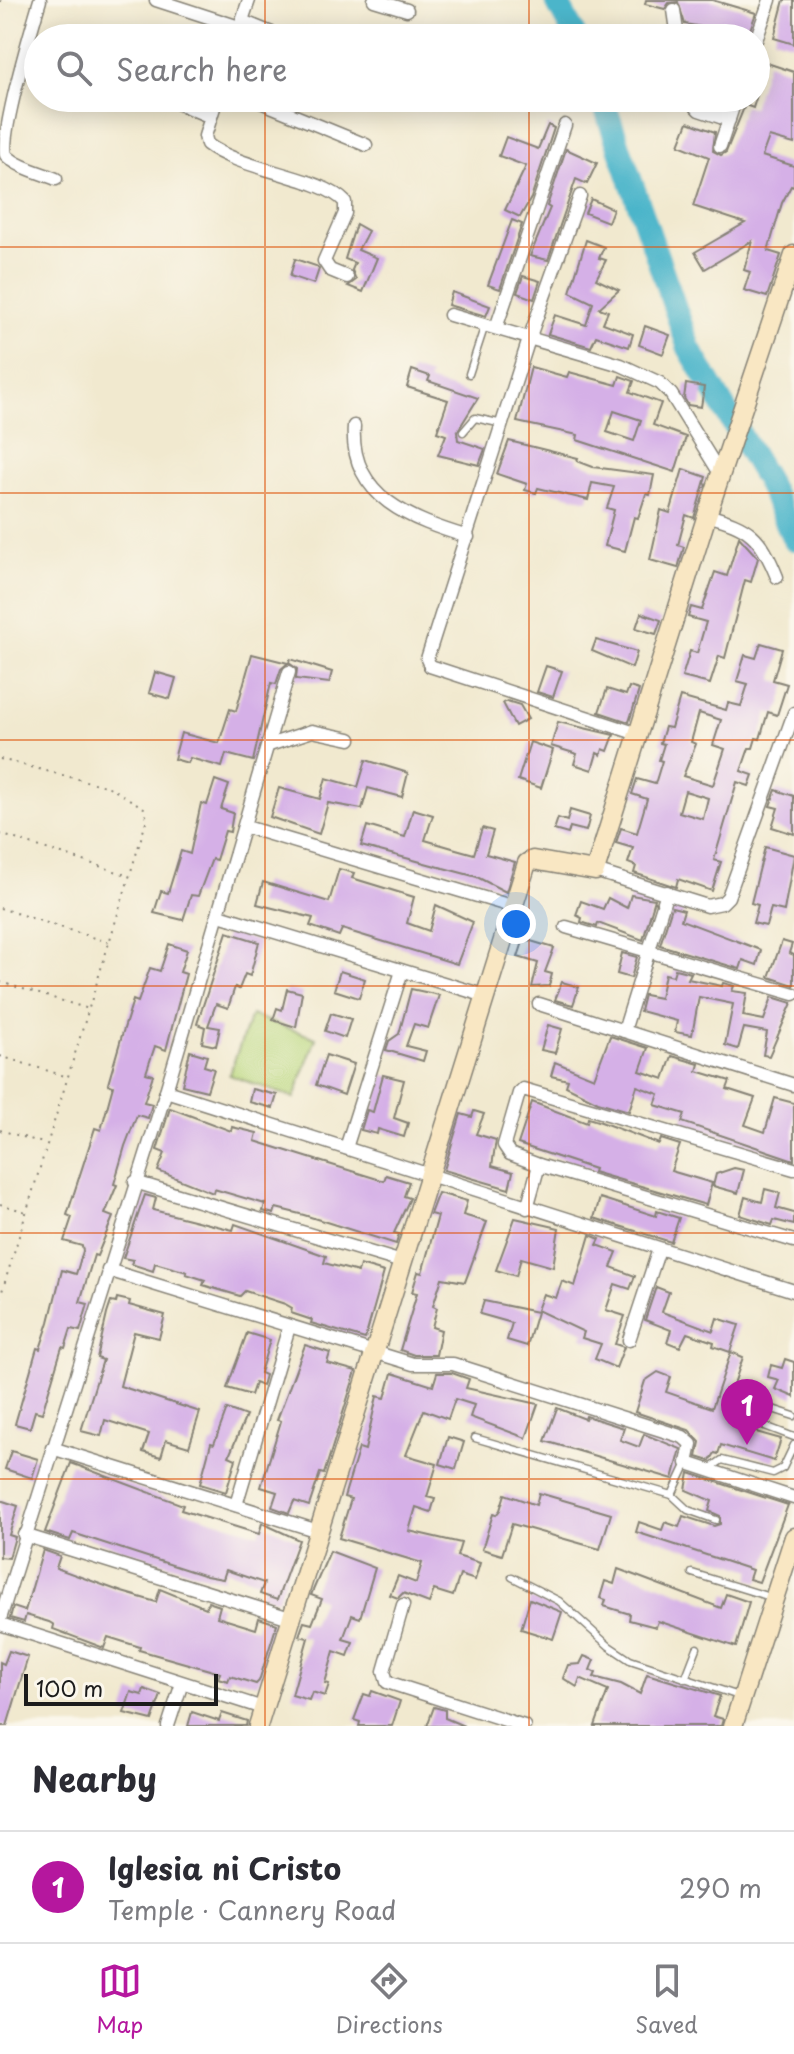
<!DOCTYPE html>
<meta charset="utf-8">
<style>
body{margin:0;font-family:"Playpen Sans",sans-serif;background:#f7f7f7;color:#2b2b33}
.scale{position:absolute;left:24px;bottom:20px;width:194px;box-sizing:border-box;padding-left:8px;border:4px solid #1c1c1c;border-top:0;font-size:22px;line-height:28px;white-space:nowrap;color:#1c1c1c;-webkit-text-stroke:6px #fbf7ec;paint-order:stroke}
.you{position:absolute;left:516px;top:924px;width:28px;height:28px;margin:-20px;border:6px solid #fff;border-radius:50%;background:#1a73e8;box-shadow:0 0 0 12px #1a73e833}
.badge{display:grid;place-items:center;width:52px;height:52px;border-radius:50%;background:#b5179e;color:#fff;font-size:26px;font-weight:700}
.pin{position:absolute;translate:-50% -66px;filter:drop-shadow(0 2px 4px #0008)}
.pin::after{content:'';position:absolute;top:42px;width:28px;height:24px;background:inherit;clip-path:polygon(0 0,100% 0,50% 100%)}
.list{margin:0;padding:0;list-style:none}
h2{display:flex;justify-content:space-between;align-items:center;height:104px;margin:0;padding:0 32px;font-size:34px}
h2 small{font-size:26px;font-weight:400;color:#7c7c81}
.list li{display:grid;grid-template-columns:52px 1fr auto;gap:24px;align-items:center;box-sizing:border-box;height:112px;padding:0 32px;border-top:2px solid #e1e1e2}
.list b{display:block;font-size:30px;white-space:nowrap}
.list p{margin:0;font-size:26px;white-space:nowrap;color:#7c7c81}
.list em{font-size:26px;font-style:normal;color:#7c7c81}
.icon{flex:none;width:44px;height:44px;fill:none;stroke:currentColor;stroke-width:2;stroke-linecap:round;stroke-linejoin:round}
.map{position:relative;flex:none;width:794px;height:1726px;overflow:hidden}
.search{position:absolute;background:#fff;box-shadow:0 4px 20px #0003;left:24px;right:24px;top:24px;height:88px;display:flex;align-items:center;gap:20px;box-sizing:border-box;padding:0 28px;border-radius:44px;color:#7c7c81;font-size:30px}
.sheet{height:216px;background:#fff}
nav{display:flex;justify-content:space-around;align-items:center;box-sizing:border-box;height:112px;border-top:2px solid #e1e1e2;background:#fff;font-size:22px;color:#7c7c81}
nav a{display:grid;justify-items:center;gap:4px}
nav .on{color:#b5179e}
.map>svg:first-child{display:block}
</style>
<div class="map">
<svg width="794" height="1726" viewBox="0 0 794 1726">
<rect width="100%" height="100%" fill="#fbf7ec"/>
<filter id="ink" filterUnits="userSpaceOnUse"><feTurbulence type="fractalNoise" baseFrequency=".0125" numOctaves="2"/><feDisplacementMap in="SourceGraphic" scale="16" xChannelSelector="R" yChannelSelector="G"/><feConvolveMatrix kernelMatrix="1 2 1 2 8 2 1 2 1" color-interpolation-filters="sRGB"/></filter>
<filter id="wash" filterUnits="userSpaceOnUse"><feTurbulence type="fractalNoise" baseFrequency=".006" numOctaves="4" result="noise"/><feDisplacementMap in="SourceGraphic" scale="32" xChannelSelector="R" yChannelSelector="G"/><feGaussianBlur stdDeviation="1.8" result="paint"/><feColorMatrix in="noise" values="0 0 0 0 0 0 0 0 0 0 0 0 0 0 0 0 0 1.4 0 .05"/><feComposite in="paint" operator="in"/></filter>
<g filter="url(#wash)">
<rect width="100%" height="100%" fill="#f1e9cf"/>
<polygon fill="#bad77d" stroke="#6b7a4c" stroke-width="2" points="251,1015 316,1038 294,1098 229,1075"/>
<g fill="none" stroke-linecap="round" stroke-linejoin="round">
<g stroke="#4cb5ca" stroke-width="24">
<polyline points="556,0 576,38"/>
<polyline points="602,98 689,348 766,479 794,539"/>
</g>
</g>
<g id="blocks">
<g fill="#d5b0e7" fill-rule="evenodd">
<polygon points="646,0 712,0 756,13 747,38 728,38 730,32 685,24 678,2 669,3 665,9 645,4"/>
<polygon points="784,0 794,0 794,44 774,38"/>
<polygon points="767,63 794,72 794,144 769,137 762,156 794,166 794,187 791,186 782,203 768,251 781,255 767,297 744,290 750,272 744,270 752,241 705,269 695,252 745,223 693,206 709,157 679,145 688,122 715,132 713,151 721,155 726,152 745,105 753,108"/>
<polygon points="548,125 554,128 531,198 520,217 505,210 526,166 499,156 506,137 538,149"/>
<polygon points="566,149 597,163 587,184 576,179 548,260 530,256 550,208 547,206"/>
<polygon points="591,199 613,209 608,222 585,213"/>
<polygon points="512,220 522,224 500,289 488,285"/>
<polygon points="356,224 368,231 358,250 377,258 363,292 348,286 356,280 352,270 355,263 345,259"/>
<polygon points="586,240 604,247 599,258 606,260 596,279 619,290 599,308 608,311 603,323 633,334 629,347 596,336 591,347 548,334 555,315 586,325 593,303 570,292"/>
<polygon points="295,259 316,266 319,269 314,284 290,276"/>
<polygon points="523,276 540,281 534,299 517,293"/>
<polygon points="452,292 490,306 486,316 448,305"/>
<polygon points="645,326 670,335 663,354 639,345"/>
<path d="M531 367 567 377 569 372 617 385 620 376 634 381 630 392 661 403 653 425 686 437 675 472 577 440 578 435 517 422ZM614 411 641 420 634 441 607 432Z"/>
<polygon points="412,370 430,376 428,381 478,398 457,432 458,440 485,449 479,465 438,455 446,435 437,432 448,400 407,387"/>
<polygon points="686,384 704,387 701,407 688,405 684,398"/>
<polygon points="509,441 578,458 577,461 593,467 654,475 650,495 646,494 638,518 634,517 625,551 605,546 614,510 607,508 614,487 592,483 588,500 538,488 536,493 525,490 527,484 497,474"/>
<polygon points="683,469 706,477 694,518 686,515 678,545 684,547 678,568 650,560 661,510 670,513"/>
<polygon points="739,537 758,558 751,582 745,580 725,658 719,656 710,684 682,677 690,651 697,653 706,622 688,617 691,607 702,610 715,572 727,576"/>
<polygon points="641,613 661,620 656,634 636,628"/>
<polygon points="596,640 637,652 632,668 592,651"/>
<path d="M761 643 782 649 773 680 787 684 777 715 768 712 760 739 756 738 753 748H749L741 771 753 775 749 786 737 782 714 860 721 862 712 891 678 879 676 887 634 873 636 866 628 863 633 848 616 843 621 828 637 833 647 799 632 794 637 779 655 784 662 761 659 760 664 744 660 743 665 727 671 728 680 697 726 710 728 703 741 706 748 684 737 681 745 655 756 658ZM699 713 721 720 713 745 725 749 713 785 683 776 696 744 691 742ZM685 791 708 798 703 819 679 812Z"/>
<polygon points="252,654 288,663 281,669 276,684 271,683 253,761 226,754 222,767 190,758 188,763 174,759 181,733 219,743 230,709 236,711"/>
<polygon points="290,659 332,672 329,683 296,679 297,669 289,663"/>
<polygon points="546,666 562,671 553,697 537,692"/>
<polygon points="155,672 176,678 170,699 149,693"/>
<polygon points="629,687 639,690 629,722 599,712 607,689 626,695"/>
<polygon points="507,701 520,705 528,719 515,726 503,703"/>
<polygon points="558,722 614,735 608,751 603,749 601,755 597,753 592,770 574,764 577,754 551,746"/>
<polygon points="530,742 553,750 541,788 518,780"/>
<polygon points="366,760 408,773 402,797 368,788 362,809 328,803 319,834 270,817 279,788 320,799 326,778 358,787"/>
<polygon points="215,780 229,785 221,809 233,813 230,832 225,831 216,860 212,859 198,896 191,895 183,920 154,913 161,891 168,893 181,851 190,854 201,803 207,805"/>
<polygon points="776,790 794,796 794,834 772,827 778,808 770,806"/>
<polygon points="413,809 433,815 425,840 456,849 474,854 482,828 493,831 486,854 515,862 506,892 477,877 361,846 367,826 405,837"/>
<polygon points="570,810 590,816 586,831 570,827 568,834 554,830 558,818 567,821"/>
<polygon points="765,847 794,855 784,911 771,908 766,926 753,923 758,905 751,903"/>
<polygon points="339,869 354,873 352,878 414,897 407,923 429,931 436,905 473,922 457,964 342,929 339,936 310,926 313,918 257,904 263,882 329,902"/>
<polygon points="631,895 655,899 643,940 598,923 597,927 581,922 582,918 576,915 581,901 603,909 608,898 627,908"/>
<polygon points="672,907 684,910 681,920 761,950 757,965 743,960 740,969 660,945"/>
<polygon points="227,932 259,942 250,976 245,974 239,989 235,987 228,1008 216,1004 208,1026 220,1028 216,1046 202,1043 205,1027 197,1024"/>
<polygon points="524,939 554,948 545,972 552,974 549,986 532,987 538,963 518,957"/>
<polygon points="782,941 792,944 789,953 794,955 794,985 769,977"/>
<polygon points="169,944 187,950 180,972 186,974 166,1050 155,1046 146,1073 153,1075 144,1102 152,1104 148,1118 137,1115 125,1146 114,1184 117,1185 105,1214 113,1217 97,1256 94,1255 80,1302 88,1304 80,1331 71,1329 65,1348 62,1347 42,1413 35,1411 30,1428 15,1424 37,1348 40,1349 49,1322 62,1270 76,1274 83,1251 82,1246 64,1241 72,1217 67,1215 95,1128 101,1130 113,1086 108,1084 122,1035 133,1000 138,1002 150,968 160,971"/>
<polygon points="622,953 637,957 631,978 617,974"/>
<polygon points="675,969 691,973 688,979 722,986 723,983 734,986 732,991 747,993 743,1016 764,1020 772,997 792,1003 769,1056 763,1055 767,1032 744,1028 738,1049 725,1045 733,1004 699,997 692,1035 675,1032 677,1021 640,1011 644,995 660,998 665,974 673,976"/>
<polygon points="340,971 365,979 359,998 334,990"/>
<polygon points="562,982 579,987 573,1005 555,1000"/>
<polygon points="287,989 302,993 296,1027 273,1020 277,1008 282,1010"/>
<polygon points="411,989 439,995 428,1028 414,1024 406,1046 426,1051 423,1061 386,1050 389,1041 399,1034"/>
<polygon points="331,1013 351,1019 345,1038 325,1031"/>
<polygon points="548,1025 562,1029 555,1053 541,1050"/>
<polygon points="610,1036 648,1048 640,1071 664,1079 672,1056 699,1064 697,1071 730,1081 727,1089 755,1098 745,1125 765,1132 775,1098 794,1103 794,1160 682,1122 685,1114 655,1105 659,1094 637,1086 629,1111 598,1102 566,1086 568,1080 551,1076 555,1062 594,1078"/>
<polygon points="190,1051 207,1056 204,1066 214,1069 207,1091 182,1085"/>
<polygon points="326,1055 354,1064 344,1095 316,1085"/>
<polygon points="383,1075 404,1080 394,1118 408,1123 404,1137 378,1129 377,1134 361,1130 367,1110 373,1112"/>
<polygon points="252,1089 277,1095 273,1108 249,1102"/>
<polygon points="532,1102 587,1123 588,1118 601,1122 659,1144 661,1139 680,1145 671,1171 712,1183 706,1205 593,1172 594,1169 518,1144"/>
<polygon points="170,1108 231,1131 232,1127 257,1133 255,1141 319,1161 384,1181 386,1175 409,1182 404,1196 410,1198 394,1233 399,1234 396,1244 304,1215 276,1208 274,1214 263,1211 265,1204 214,1189 213,1193 158,1171 165,1153 157,1150"/>
<polygon points="474,1111 484,1114 476,1134 496,1140 492,1166 513,1172 509,1189 444,1170 461,1114 472,1117"/>
<polygon points="734,1168 744,1170 738,1193 713,1186 716,1174"/>
<polygon points="765,1189 780,1193 776,1208 794,1213 794,1225 774,1220 772,1225 740,1215 745,1197 762,1202"/>
<polygon points="438,1193 467,1201 463,1215 487,1222 465,1282 442,1278 433,1306 437,1308 432,1327 441,1330 436,1355 414,1355 400,1350 417,1293 412,1292 418,1272 422,1273 438,1216 430,1214"/>
<polygon points="145,1195 156,1198 153,1210 233,1230 235,1224 326,1256 324,1263 358,1272 360,1265 384,1272 365,1339 311,1323 312,1320 291,1313 292,1308 285,1304 245,1291 240,1296 203,1285 205,1280 186,1274 187,1272 155,1263 153,1271 131,1264 133,1260 123,1258"/>
<polygon points="600,1198 656,1216 657,1211 679,1218 671,1242 594,1218"/>
<polygon points="515,1218 559,1228 553,1267 521,1258 516,1276 496,1270"/>
<polygon points="590,1235 600,1239 597,1245 617,1252 611,1267 635,1276 630,1289 615,1284 606,1310 625,1316 615,1344 624,1347 616,1368 595,1359 601,1344 582,1338 584,1332 537,1310 543,1294 556,1298 562,1281 575,1286"/>
<polygon points="656,1287 669,1292 662,1312 713,1331 717,1318 739,1325 730,1352 713,1346 714,1342 687,1333 680,1347 667,1342 671,1330 645,1320"/>
<polygon points="117,1298 130,1301 129,1305 165,1315 159,1338 134,1332 120,1386 200,1412 189,1447 166,1440 161,1457 143,1452 149,1434 105,1420 101,1436 81,1431 103,1360 97,1358 107,1314 111,1302 116,1303"/>
<polygon points="484,1301 537,1312 527,1346 507,1340 512,1323 480,1314"/>
<polygon points="247,1333 270,1340 260,1373 265,1375 262,1386 255,1383 251,1395 227,1388"/>
<polygon points="305,1345 330,1353 327,1363 356,1371 324,1474 320,1473 309,1506 294,1501 289,1513 272,1507 277,1492 261,1487 281,1421 277,1420"/>
<polygon points="731,1352 743,1357 732,1390 728,1393 727,1406 736,1414 734,1418 743,1421 745,1429 781,1439 774,1461 721,1445 718,1454 715,1453 710,1461 697,1457 700,1442 689,1430 635,1412 645,1381 658,1372 671,1377 666,1392 712,1408"/>
<polygon points="785,1359 794,1362 794,1397 775,1389 779,1380 768,1377 771,1365 782,1368"/>
<polygon points="392,1373 433,1386 437,1373 452,1373 469,1379 466,1388 538,1404 526,1438 470,1417 474,1405 455,1399 448,1419 424,1410 406,1455 437,1464 427,1497 435,1499 431,1512 416,1507 409,1531 461,1543 457,1556 480,1563 475,1580 460,1575 453,1596 434,1590 429,1603 403,1593 398,1598 390,1595 398,1576 416,1583 422,1563 339,1538 351,1499 344,1497 359,1448 365,1450 377,1396 385,1398"/>
<polygon points="557,1408 585,1419 586,1416 624,1428 620,1440 639,1447 644,1434 681,1449 673,1479 545,1441"/>
<polygon points="227,1409 246,1416 229,1456 236,1459 226,1492 200,1484 211,1443 214,1444"/>
<polygon points="448,1437 464,1442 456,1469 440,1464"/>
<polygon points="11,1451 38,1459 32,1478 5,1469"/>
<polygon points="71,1463 183,1505 181,1510 259,1534 262,1523 299,1540 277,1600 260,1594 264,1583 226,1570 223,1579 206,1576 73,1533 70,1540 45,1532"/>
<polygon points="689,1473 788,1505 759,1582 749,1579 752,1570 636,1532 639,1522 662,1530 665,1522 679,1527 683,1516 714,1526 720,1524 720,1516 709,1511 712,1501 686,1490"/>
<polygon points="539,1493 611,1514 600,1549 512,1524 502,1555 482,1549 493,1514 496,1515 500,1510 505,1494 536,1505"/>
<polygon points="0,1500 18,1506 9,1535 15,1537 9,1558 0,1557"/>
<polygon points="43,1550 60,1556 56,1568 122,1592 156,1602 160,1589 206,1608 208,1602 220,1606 217,1617 256,1629 259,1618 277,1624 259,1681 256,1684 230,1676 228,1681 218,1678 220,1673 139,1650 140,1647 108,1637 104,1648 53,1629 54,1625 49,1622 26,1615 24,1622 10,1618 13,1607 25,1611"/>
<polygon points="330,1551 375,1568 360,1618 352,1615 343,1639 353,1642 348,1656 334,1651 325,1683 329,1684 325,1696 312,1692 309,1700 292,1695 308,1638 299,1636 304,1622 312,1624 322,1599 311,1595"/>
<polygon points="618,1569 721,1608 726,1594 749,1602 736,1647 658,1621 656,1627 629,1620 630,1614 604,1606 606,1600 600,1598 605,1581 614,1584"/>
<polygon points="530,1599 562,1612 553,1639 521,1629"/>
<polygon points="9,1651 28,1657 7,1726 0,1726 0,1662 4,1664"/>
<polygon points="584,1656 594,1660 590,1670 596,1673 594,1677 621,1684 640,1694 647,1674 720,1696 713,1716 723,1719 721,1726 595,1726 608,1690 580,1678 577,1687 563,1678 568,1665 580,1664"/>
<polygon points="144,1689 161,1695 152,1720 124,1713 131,1692 142,1695"/>
<polygon points="372,1691 400,1701 392,1726 359,1726 360,1722 354,1720 364,1694 370,1696"/>
<polygon points="434,1707 445,1710 445,1718 464,1726 427,1726"/>
<polygon points="192,1712 219,1721 222,1713 247,1721 246,1726 188,1726"/>
</g>
</g>
</g>
<g filter="url(#ink)">
<use href="#blocks" fill-opacity="0" stroke="#868276" stroke-width="2"/>
<g fill="none" stroke-linecap="round" stroke-linejoin="round">
<defs>
<g id="lane">
<polyline points="469,374 485,325"/>
<polyline points="463,432 475,418 503,424"/>
<polyline points="733,1396 794,1416"/>
<polyline points="749,1420 794,1437"/>
<polyline points="475,1438 672,1495 687,1463"/>
<polyline points="708,1470 722,1460 773,1473 783,1468 794,1445"/>
<polyline points="672,1495 688,1510 716,1520"/>
<polyline points="692,1573 773,1598"/>
<polyline points="512,1577 559,1601 609,1646 630,1660 739,1696"/>
<polyline points="685,1679 697,1648"/>
</g>
<g id="street">
<path d="M40 0C32 27 0 135 6 155 17 167 42 173 56 179"/>
<polyline points="156,0 239,27"/>
<polyline points="374,0 407,10"/>
<polyline points="674,10 678,38"/>
<polyline points="242,21 284,38"/>
<polyline points="236,38 249,0"/>
<polyline points="756,40 770,0"/>
<polyline points="166,98 211,117"/>
<path d="M217 98 205 136 207 144C240 170 323 177 345 202V213L324 261 330 270 347 277"/>
<polyline points="251,98 366,145"/>
<polyline points="688,98 699,110 729,120"/>
<polyline points="720,146 736,98"/>
<polyline points="580,196 529,339 427,659 430,666 638,734"/>
<polyline points="450,315 621,365 660,383 671,394 721,475"/>
<polyline points="496,328 565,125"/>
<path d="M354 426C349 498 413 520 468 537"/>
<path d="M707 515C750 527 760 535 777 577"/>
<polyline points="269,745 312,731 350,739"/>
<polyline points="246,827 511,906"/>
<polyline points="595,871 707,906 722,903 728,897 794,713"/>
<polyline points="219,915 486,996"/>
<polyline points="566,927 794,994"/>
<polyline points="539,1004 794,1085"/>
<polyline points="624,1031 667,892"/>
<polyline points="166,1091 794,1291"/>
<polyline points="346,1148 402,971"/>
<polyline points="539,1165 794,1241"/>
<polyline points="135,1182 402,1262"/>
<polyline points="527,1208 539,1165 510,1154 504,1145 519,1093 523,1089 794,1169"/>
<polyline points="108,1270 413,1364 453,1364 683,1437 691,1444 687,1463 794,1498"/>
<polyline points="629,1340 659,1249"/>
<polyline points="52,1448 318,1531"/>
<polyline points="236,1505 289,1327"/>
<polyline points="24,1535 290,1618"/>
<polyline points="403,1605 384,1671 387,1682 524,1726"/>
<polyline points="0,1619 166,1091 289,672"/>
<polyline points="0,1624 263,1708"/>
<polyline points="168,1726 182,1683"/>
</g>
<g id="secondary">
<polyline points="258,1726 527,863 533,860 595,871 707,515 794,255"/>
<polyline points="733,1726 794,1537"/>
</g>
</defs>
<use href="#lane" stroke="#868276" stroke-width="9"/>
<use href="#street" stroke="#868276" stroke-width="15"/>
<use href="#secondary" stroke="#868276" stroke-width="21"/>
<g stroke="#868276" stroke-width="2" stroke-dasharray="2 6" stroke-linecap="butt">
<polyline points="0,2 1,0"/>
<polyline points="0,759 109,787 144,808 147,819 0,1298"/>
<polyline points="0,834 130,876"/>
<polyline points="0,908 110,943"/>
<polyline points="0,982 89,1009"/>
<polyline points="0,1056 68,1077"/>
<polyline points="0,1130 46,1144"/>
<polyline points="0,1204 26,1212"/>
</g>
<use href="#lane" stroke="#fff" stroke-width="6"/>
<use href="#street" stroke="#fff" stroke-width="12"/>
<use href="#secondary" stroke="#f9e7c3" stroke-width="18"/>
</g>
</g>
<path fill="none" stroke="#de560d" stroke-width="2" stroke-opacity="0.55" d="M265 0V38M529 0V38M265 98V1726M529 98V1726M0 247H794M0 493H794M0 740H794M0 986H794M0 1233H794M0 1479H794"/>
</svg>
<div class="scale">100 m</div>
<div class="you"></div>
<div class="pin badge" style="left:747px;top:1445px">1</div>
<div class="search"><svg class="icon" aria-label="search" viewBox="0 0 24 24"><circle cx="10" cy="10" r="6"/><path d="M15 15l6 6"/></svg>Search here</div>
</div>
<section class="sheet">
<h2>Nearby<small></small></h2>
<ul class="list">
<li><span class="badge">1</span><div><b>Iglesia ni Cristo</b><p>Temple · Cannery Road</p></div><em>290 m</em></li>
</ul>
</section>
<nav>
<a class="on"><svg class="icon" aria-label="map" viewBox="0 0 24 24"><path d="M3 6l6-2 6 2 6-2v14l-6 2-6-2-6 2zM9 4v14M15 6v14"/></svg>Map</a>
<a><svg class="icon" aria-label="directions" viewBox="0 0 24 24"><path d="M12 3l9 9-9 9-9-9zM9 14v-3h6M13 9l2 2-2 2"/></svg>Directions</a>
<a><svg class="icon" aria-label="saved" viewBox="0 0 24 24"><path d="M7 4h10v16l-5-4-5 4z"/></svg>Saved</a>
</nav>
